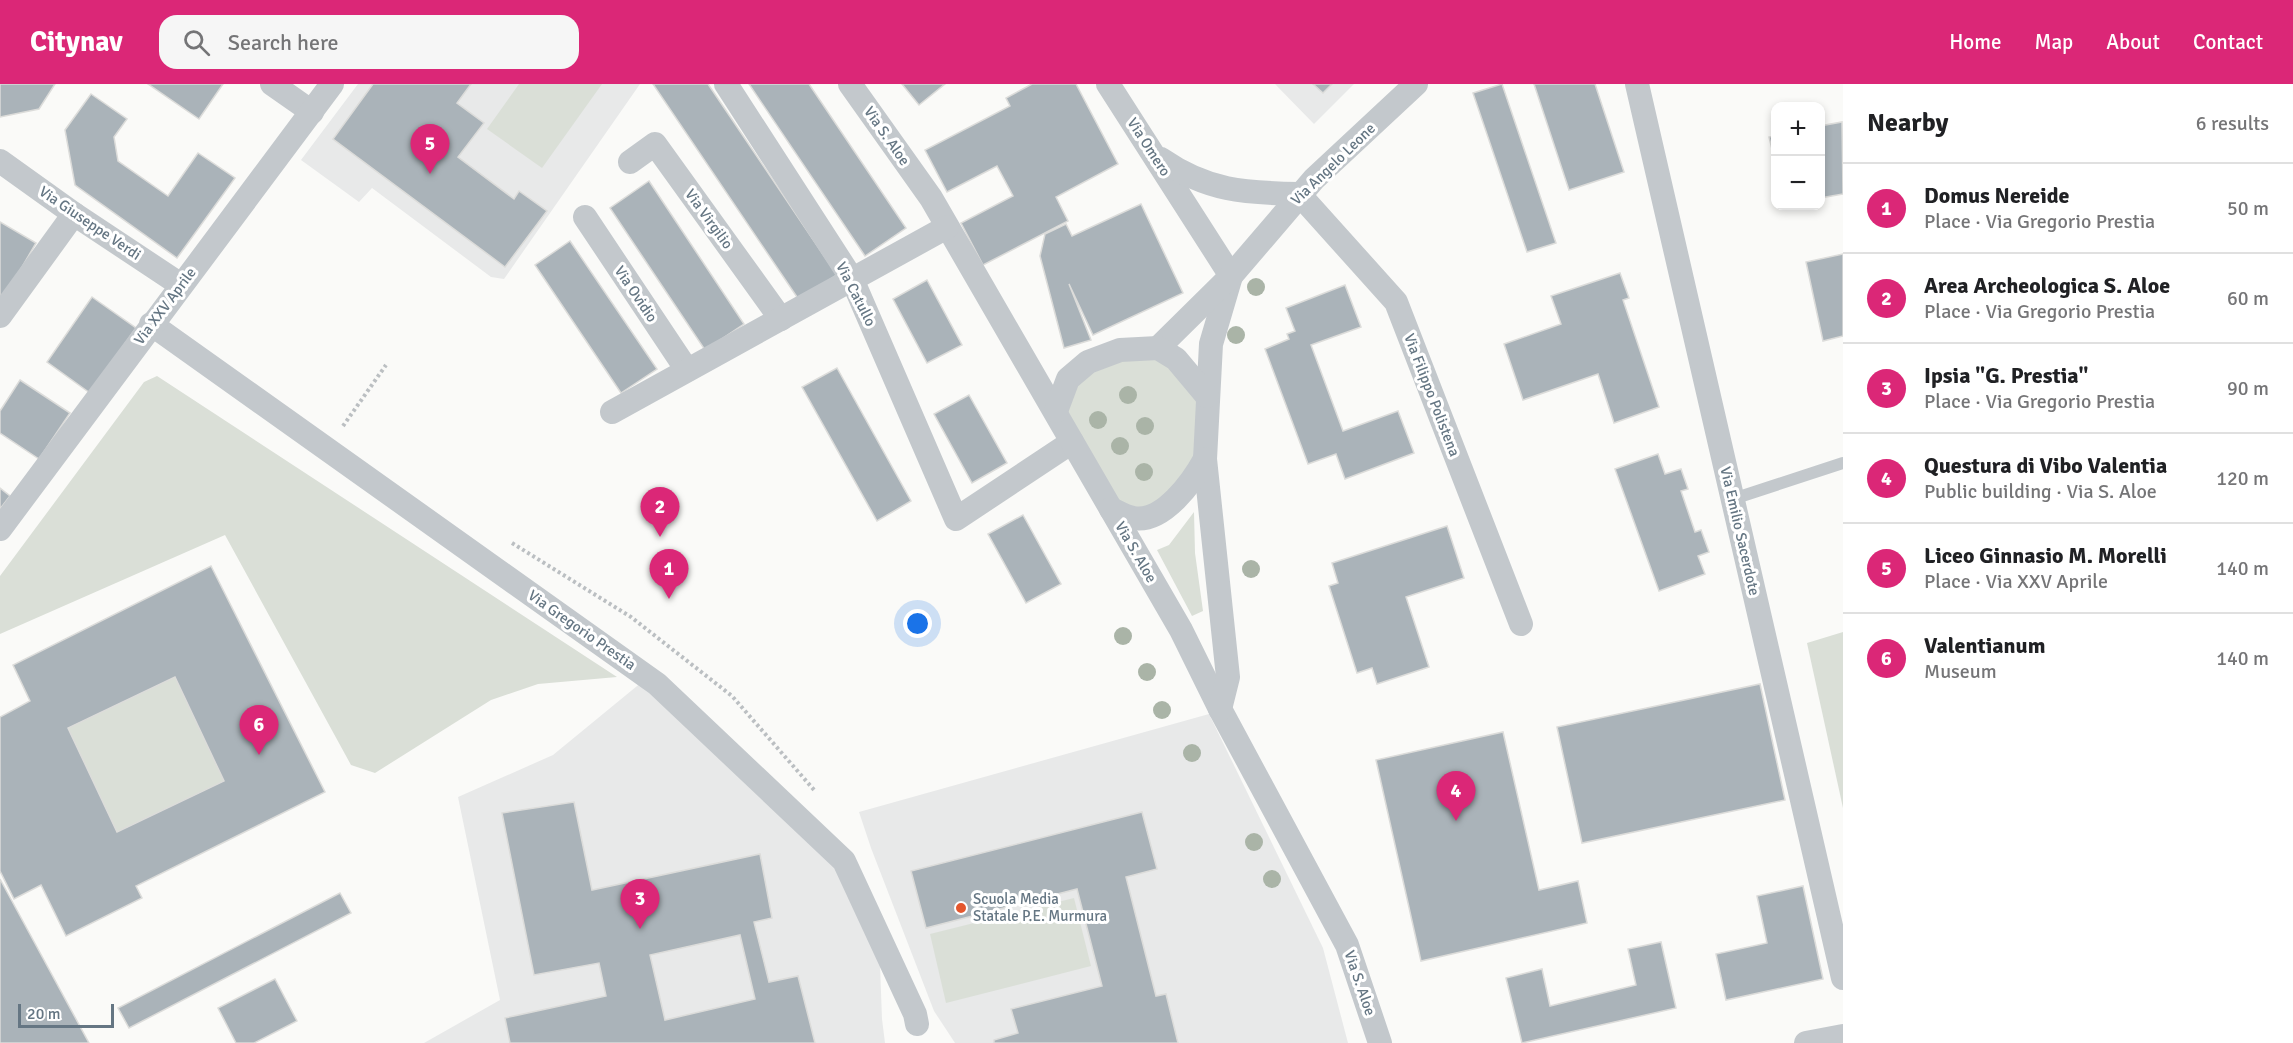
<!DOCTYPE html>
<meta charset="utf-8">
<style>
body{margin:0;font-family:Signika,sans-serif;background:#f6f6f6;color:#202124}
.controls{position:absolute;right:18px;top:18px;display:grid;overflow:hidden;border-radius:12px;box-shadow:0 3px 9px #0003}
.controls button{width:54px;height:54px;display:grid;place-items:center;padding:0;border:0;border-bottom:2px solid #e0e0e0;background:#fff;color:#202124;font:30px sans-serif}
.scale{position:absolute;left:18px;bottom:15px;width:96px;box-sizing:border-box;padding-left:6px;border:3px solid #657683;border-top:0;font-size:16px;line-height:21px;white-space:nowrap;color:#657683;-webkit-text-stroke:4px #fff;paint-order:stroke}
.you{position:absolute;left:918px;top:540px;width:21px;height:21px;margin:-15px;border:4px solid #fff;border-radius:50%;background:#1a73e8;box-shadow:0 0 0 9px #1a73e833}
.badge{display:grid;place-items:center;width:39px;height:39px;border-radius:50%;background:#db2777;color:#fff;font-size:20px;font-weight:700}
.pin{position:absolute;translate:-50% -50px;filter:drop-shadow(0 2px 3px #0008)}
.pin::after{content:'';position:absolute;top:32px;width:21px;height:18px;background:inherit;clip-path:polygon(0 0,100% 0,50% 100%)}
.list{margin:0;padding:0;list-style:none}
h2{display:flex;justify-content:space-between;align-items:center;height:78px;margin:0;padding:0 24px;font-size:26px}
h2 small{font-size:20px;font-weight:400;color:#757577}
.list li{display:grid;grid-template-columns:39px 1fr auto;gap:18px;align-items:center;box-sizing:border-box;height:90px;padding:0 24px;border-top:2px solid #e0e0e0}
.list b{display:block;font-size:22px;white-space:nowrap}
.list p{margin:0;font-size:20px;white-space:nowrap;color:#757577}
.list em{font-size:20px;font-style:normal;color:#757577}
.icon{flex:none;width:33px;height:33px;fill:none;stroke:currentColor;stroke-width:2;stroke-linecap:round;stroke-linejoin:round}
.map{position:relative;flex:none;width:1843px;height:959px;overflow:hidden}
header{display:flex;align-items:center;gap:36px;box-sizing:border-box;height:84px;padding:0 30px;background:#db2777;color:#fff}
header strong{font-size:28px}
nav{display:flex;gap:33px;margin-inline-start:auto;font-size:21px}
.search{width:420px;height:54px;background:#f6f6f6;display:flex;align-items:center;gap:15px;box-sizing:border-box;padding:0 21px;border-radius:18px;color:#757577;font-size:22px}
main{display:flex}
aside{flex:1;background:#fff}
.map>svg:first-child{display:block}
</style>
<header>
<strong>Citynav</strong>
<div class="search"><svg class="icon" aria-label="search" viewBox="0 0 24 24"><circle cx="10" cy="10" r="6"/><path d="M15 15l6 6"/></svg>Search here</div>
<nav><a>Home</a><a>Map</a><a>About</a><a>Contact</a></nav>
</header>
<main>
<div class="map">
<svg width="1843" height="959" viewBox="0 0 1843 959">
<rect width="100%" height="100%" fill="#fafaf8"/>
<g fill="#e8e9e9">
<polygon points="358,0 640,0 504,195 491,193 372,104 359,118 301,76"/>
<polygon points="1275,0 1354,0 1314,40"/>
<polygon points="648,593 844,777 879,853 882,935 885,959 424,959 500,916 458,713 553,671"/>
<polygon points="1209,630 1323,864 1348,959 955,959 934,927 871,764 859,728"/>
</g>
<g fill="#dadfd7">
<polygon points="519,0 602,0 542,84 487,45"/>
<polygon points="1158,264 1207,312 1205,375 1153,431 1111,425 1056,327 1068,295"/>
<polygon points="157,292 617,593 538,600 491,616 375,689 351,681 225,451 0,550 0,492 144,298"/>
<polygon points="1194,428 1195,469 1203,527 1192,532 1157,466 1169,461"/>
<polygon points="1843,548 1843,724 1807,559"/>
<polygon points="175,593 224,697 117,748 68,644"/>
<polygon points="1074,814 1091,882 946,919 930,850"/>
</g>
<g fill="#aab3b9" stroke="#dcdcda" stroke-width="1.5" fill-rule="evenodd">
<polygon points="0,0 55,0 39,25 0,33"/>
<polygon points="148,0 223,0 199,35"/>
<polygon points="373,0 471,0 457,19 484,39 458,73 514,115 519,107 547,127 505,183 333,55"/>
<polygon points="653,0 708,0 837,191 799,216"/>
<polygon points="749,0 809,0 906,144 865,172"/>
<polygon points="902,0 945,0 919,21"/>
<polygon points="1032,0 1076,0 1118,80 1056,113 1068,137 983,181 961,139 1013,112 997,82 947,108 925,66 1010,22 1006,14"/>
<polygon points="1313,0 1332,0 1323,9"/>
<polygon points="1502,0 1556,159 1527,168 1473,9"/>
<polygon points="1534,0 1595,0 1624,88 1569,106"/>
<polygon points="91,10 127,35 114,53 118,77 168,112 198,69 235,94 177,174 75,101 65,46"/>
<polygon points="1842,38 1843,110 1820,114 1820,42"/>
<polygon points="1776,52 1776,81 1769,53"/>
<polygon points="649,97 744,240 705,266 610,124"/>
<polygon points="1141,120 1183,209 1093,251 1069,200 1091,256 1064,264 1040,172 1045,150 1066,140 1072,152"/>
<polygon points="0,138 36,159 4,214 0,212"/>
<polygon points="570,157 657,285 621,309 535,181"/>
<polygon points="1843,170 1843,252 1823,257 1806,178"/>
<polygon points="1620,189 1629,214 1623,216 1659,323 1614,339 1598,290 1523,316 1504,260 1561,240 1551,212"/>
<polygon points="927,196 962,261 927,279 893,215"/>
<polygon points="1345,201 1361,243 1311,261 1343,347 1398,327 1414,369 1345,395 1336,370 1308,380 1265,265 1289,255 1287,250 1295,247 1286,224"/>
<polygon points="92,213 136,244 90,309 47,278"/>
<polygon points="837,284 911,417 877,437 802,303"/>
<polygon points="20,296 70,329 39,375 0,349 0,327"/>
<polygon points="969,311 1007,379 972,399 934,330"/>
<polygon points="1658,370 1665,390 1681,385 1688,405 1681,407 1695,448 1701,446 1709,468 1698,472 1705,490 1659,507 1615,385"/>
<polygon points="0,404 10,412 0,425"/>
<polygon points="1023,431 1061,500 1026,519 988,450"/>
<polygon points="1447,442 1464,494 1406,513 1429,583 1377,600 1372,584 1357,589 1329,502 1338,499 1332,479"/>
<path d="M211 482 325 708 136 802 142 814 66 852 41 801 14 815 0 787V633L30 617 13 581ZM175 593 224 697 117 748 68 644Z"/>
<polygon points="1760,600 1785,716 1582,759 1557,643"/>
<polygon points="1503,648 1539,806 1578,797 1587,839 1421,877 1376,676"/>
<path d="M574 718 592 806 760 770 772 834 754 838 769 898 798 892 815 959H510L505 934 606 912 599 879 534 891 502 729ZM740 851 755 915 665 936 650 871Z"/>
<polygon points="1142,728 1157,785 1126,793 1156,912 1166,910 1178,959 994,959 994,956 1018,949 1011,925 1102,902 1077,805 926,844 911,787"/>
<polygon points="0,795 89,959 0,959"/>
<polygon points="1803,802 1823,895 1726,916 1716,870 1767,859 1757,812"/>
<polygon points="340,809 351,829 129,944 118,924"/>
<polygon points="1661,858 1676,924 1522,959 1506,894 1542,885 1550,922 1636,901 1628,865"/>
<polygon points="275,895 297,937 254,959 236,959 218,924"/>
</g>
<g fill="none" stroke-linecap="round" stroke-linejoin="round">
<g stroke="#bbbfc2" stroke-width="4" stroke-dasharray="3 3" stroke-linecap="butt">
<polyline points="343,342 386,281"/>
<polyline points="512,459 631,533 732,612 815,707"/>
</g>
<polyline stroke="#c3c8cc" stroke-width="12" points="1733,415 1843,379"/>
<g stroke="#c3c8cc" stroke-width="24">
<polyline points="272,0 312,28"/>
<polyline points="726,0 852,195 956,435 1072,358"/>
<polyline points="850,0 931,114 1181,546 1220,625 1347,861 1380,959"/>
<polyline points="1108,0 1231,192 1211,260 1205,375 1228,593 1220,625"/>
<polyline points="1637,0 1843,894"/>
<path d="M1161 75C1207 107 1245 109 1299 110L1396 218 1521 540"/>
<polyline points="0,77 74,130 181,201"/>
<polyline points="630,78 655,60 781,235"/>
<polyline points="585,133 687,286"/>
<polyline points="0,232 74,130"/>
<polyline points="151,240 657,600 844,777 915,930 917,940"/>
<polyline points="1158,264 1231,192 1314,95 1416,0"/>
<polyline points="1056,327 1068,295 1088,278 1120,266 1158,264 1176,275 1207,312"/>
<polyline points="612,328 947,143"/>
<path d="M1111 425C1118 428 1126 433 1133 434 1163 440 1193 397 1205 375"/>
<polyline points="0,445 332,0"/>
<polyline points="1806,959 1843,952"/>
</g>
</g>
<g fill="#aab4a7">
<circle cx="1256" cy="203" r="9"/>
<circle cx="1236" cy="251" r="9"/>
<circle cx="1128" cy="311" r="9"/>
<circle cx="1098" cy="336" r="9"/>
<circle cx="1145" cy="342" r="9"/>
<circle cx="1120" cy="362" r="9"/>
<circle cx="1144" cy="388" r="9"/>
<circle cx="1251" cy="485" r="9"/>
<circle cx="1123" cy="552" r="9"/>
<circle cx="1147" cy="588" r="9"/>
<circle cx="1162" cy="626" r="9"/>
<circle cx="1192" cy="669" r="9"/>
<circle cx="1254" cy="758" r="9"/>
<circle cx="1272" cy="795" r="9"/>
</g>
<circle fill="#e4572e" stroke="#fff" stroke-width="2" cx="961" cy="824" r="6"/>
<g text-anchor="middle" dominant-baseline="central" stroke-width="6" stroke-linejoin="round" paint-order="stroke">
<g font-size="15" fill="#657683" stroke="#fff">
<text transform="translate(887 52) rotate(55)">Via S. Aloe</text>
<text transform="translate(1149 63) rotate(57)">Via Omero</text>
<text transform="translate(1333 80) rotate(-44)">Via Angelo Leone</text>
<text transform="translate(709 135) rotate(54)">Via Virgilio</text>
<text transform="translate(90 139) rotate(34)">Via Giuseppe Verdi</text>
<text transform="translate(636 210) rotate(56)">Via Ovidio</text>
<text transform="translate(856 210) rotate(63)">Via Catullo</text>
<text transform="translate(165 222) rotate(-53)">Via XXV Aprile</text>
<text transform="translate(1432 311) rotate(69)">Via Filippo Polistena</text>
<text transform="translate(1740 447) rotate(77)">Via Emilio Sacerdote</text>
<text transform="translate(1136 468) rotate(60)">Via S. Aloe</text>
<text transform="translate(582 546) rotate(35)">Via Gregorio Prestia</text>
<text transform="translate(1360 899) rotate(71)">Via S. Aloe</text>
</g>
<g font-size="15" fill="#657683" stroke="#fff" text-anchor="start">
<text x="973" y="815">Scuola Media<tspan x="973" dy="17">Statale P.E. Murmura</tspan></text>
</g>
</g>
</svg>
<div class="controls">
<button>+</button>
<button>−</button>
</div>
<div class="scale">20 m</div>
<div class="you"></div>
<div class="pin badge" style="left:669px;top:515px">1</div>
<div class="pin badge" style="left:660px;top:453px">2</div>
<div class="pin badge" style="left:640px;top:845px">3</div>
<div class="pin badge" style="left:1456px;top:737px">4</div>
<div class="pin badge" style="left:430px;top:90px">5</div>
<div class="pin badge" style="left:259px;top:671px">6</div>
</div>
<aside>
<h2>Nearby<small>6 results</small></h2>
<ul class="list">
<li><span class="badge">1</span><div><b>Domus Nereide</b><p>Place · Via Gregorio Prestia</p></div><em>50 m</em></li>
<li><span class="badge">2</span><div><b>Area Archeologica S. Aloe</b><p>Place · Via Gregorio Prestia</p></div><em>60 m</em></li>
<li><span class="badge">3</span><div><b>Ipsia &quot;G. Prestia&quot;</b><p>Place · Via Gregorio Prestia</p></div><em>90 m</em></li>
<li><span class="badge">4</span><div><b>Questura di Vibo Valentia</b><p>Public building · Via S. Aloe</p></div><em>120 m</em></li>
<li><span class="badge">5</span><div><b>Liceo Ginnasio M. Morelli</b><p>Place · Via XXV Aprile</p></div><em>140 m</em></li>
<li><span class="badge">6</span><div><b>Valentianum</b><p>Museum</p></div><em>140 m</em></li>
</ul>
</aside>
</main>
